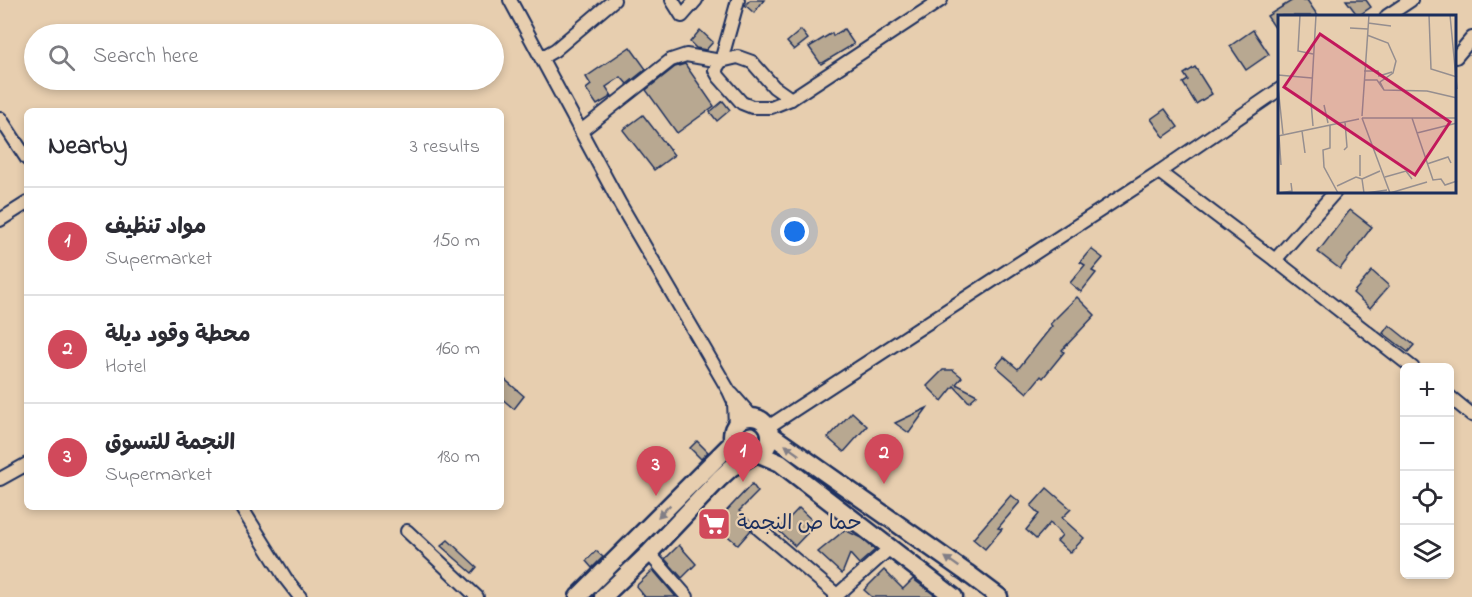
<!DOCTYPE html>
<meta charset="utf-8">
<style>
body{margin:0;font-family:"Indie Flower","Playpen Sans Arabic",sans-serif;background:#f2f2f3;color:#2b2b33}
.controls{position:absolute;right:18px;bottom:18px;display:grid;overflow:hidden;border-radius:9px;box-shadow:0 3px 9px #0003}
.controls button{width:54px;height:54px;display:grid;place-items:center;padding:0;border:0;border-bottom:2px solid #e1e1e2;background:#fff;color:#2b2b33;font:30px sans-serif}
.you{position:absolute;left:795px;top:232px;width:21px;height:21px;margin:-15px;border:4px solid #fff;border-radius:50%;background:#1a73e8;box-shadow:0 0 0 9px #1a73e833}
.badge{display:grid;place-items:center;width:39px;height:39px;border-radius:50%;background:#d1495b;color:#fff;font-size:20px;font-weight:700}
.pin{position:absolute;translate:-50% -50px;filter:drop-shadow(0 2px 3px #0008)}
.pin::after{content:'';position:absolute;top:32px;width:21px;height:18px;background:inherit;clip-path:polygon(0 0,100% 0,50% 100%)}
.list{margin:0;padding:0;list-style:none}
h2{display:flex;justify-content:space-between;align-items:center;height:78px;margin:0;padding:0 24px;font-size:26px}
h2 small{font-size:20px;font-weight:400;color:#7c7c81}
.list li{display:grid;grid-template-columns:39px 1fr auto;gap:18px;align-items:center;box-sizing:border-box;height:108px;padding:0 24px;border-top:2px solid #e1e1e2}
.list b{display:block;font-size:22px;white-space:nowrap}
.list p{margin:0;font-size:20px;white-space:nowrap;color:#7c7c81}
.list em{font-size:20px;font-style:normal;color:#7c7c81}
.icon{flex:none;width:33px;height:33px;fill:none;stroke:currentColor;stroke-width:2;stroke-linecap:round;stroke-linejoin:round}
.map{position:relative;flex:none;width:1472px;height:597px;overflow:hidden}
.search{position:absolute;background:#fff;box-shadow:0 3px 9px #0003;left:24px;top:24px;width:480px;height:66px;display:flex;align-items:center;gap:15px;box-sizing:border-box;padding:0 21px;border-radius:33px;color:#7c7c81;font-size:22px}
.panel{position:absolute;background:#fff;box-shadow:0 3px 9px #0003;left:24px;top:108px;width:480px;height:402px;border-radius:9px}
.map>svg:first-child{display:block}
</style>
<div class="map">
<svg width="1472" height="597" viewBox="0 0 1472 597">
<rect width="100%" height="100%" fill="#e7ceaf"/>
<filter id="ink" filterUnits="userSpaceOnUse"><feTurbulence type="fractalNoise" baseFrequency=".0167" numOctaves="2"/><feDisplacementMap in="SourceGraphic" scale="12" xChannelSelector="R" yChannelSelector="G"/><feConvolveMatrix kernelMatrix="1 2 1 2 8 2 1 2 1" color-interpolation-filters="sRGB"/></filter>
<g filter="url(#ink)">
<g fill="#b8a891" stroke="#1b2f5e" stroke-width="1.5">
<polygon points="750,0 764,0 754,13 745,5"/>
<polygon points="1293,0 1307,0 1318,16 1280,16 1280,35 1267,16"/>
<polygon points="1346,0 1366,0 1371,7 1358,16"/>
<polygon points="844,29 854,44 821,64 809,47 832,33 833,36"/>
<polygon points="700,30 713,42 706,50 696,48 690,42"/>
<polygon points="801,30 808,39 794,50 787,42"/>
<polygon points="1253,30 1269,54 1246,70 1230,46"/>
<polygon points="630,47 646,69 627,84 621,77 606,87 612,96 597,105 586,89 591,85 586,77"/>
<polygon points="685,64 714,106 677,133 646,90 675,67"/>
<polygon points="1195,67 1212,94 1196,104 1183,83 1188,80 1184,74"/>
<polygon points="723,101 730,110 717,121 710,112"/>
<polygon points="1165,109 1178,127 1164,137 1151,119"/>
<polygon points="643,115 674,155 654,170 623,130"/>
<polygon points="1350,210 1372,227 1340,269 1318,252"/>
<polygon points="1091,249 1103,258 1092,271 1096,273 1081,292 1070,283 1085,265 1080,262"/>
<polygon points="1372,271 1389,286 1370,308 1353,293"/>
<polygon points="1077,297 1095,315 1062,350 1064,352 1043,378 1041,376 1027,393 996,366 1004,357 1018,369 1052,326 1050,324"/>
<polygon points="1389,325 1414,345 1408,352 1383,333"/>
<polygon points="943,370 953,370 962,377 956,384 977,395 969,402 954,386 942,401 927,386"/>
<polygon points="501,376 524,396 514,409 501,398"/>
<polygon points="927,408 909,433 895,423"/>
<polygon points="852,412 867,426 844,452 828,438"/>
<polygon points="697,441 708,452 701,459 690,448"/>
<polygon points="752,484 758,492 739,511 750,521 746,525 751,530 738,545 714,524"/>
<polygon points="1047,488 1071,509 1062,518 1084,538 1070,553 1057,541 1062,535 1050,523 1036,539 1026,530 1039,514 1031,506"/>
<polygon points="1011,495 1020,502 998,528 1002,529 985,549 973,539"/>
<polygon points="799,508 816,524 795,546 778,530"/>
<polygon points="845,530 861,538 875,550 859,564 850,554 842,574 818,552"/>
<polygon points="448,540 477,567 472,573 441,546"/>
<polygon points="679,545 696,564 682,578 665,559"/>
<polygon points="596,551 603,557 592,568 586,561"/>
<polygon points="653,570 676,597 645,597 636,586"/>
<polygon points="884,570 903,589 913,579 937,597 872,597 864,590"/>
</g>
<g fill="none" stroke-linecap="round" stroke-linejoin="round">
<defs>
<g id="street">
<polyline points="510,0 620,204 729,391 734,402 735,426"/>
<polyline points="672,0 682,16 696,0"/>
<polyline points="738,0 721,61 738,57 752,62 774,87 791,99"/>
<polyline points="1387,16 1411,0"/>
<polyline points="1456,57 1472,38"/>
<polyline points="541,58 555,50 614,0"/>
<polyline points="0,118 27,159"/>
<polyline points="581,131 671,60 686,55 721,61 715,70 719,77 742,103 752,107 771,107 791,99 941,0"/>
<polyline points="1159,172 1275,260 1413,368"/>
<polyline points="0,220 27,203"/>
<polyline points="1275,260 1335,192"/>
<polyline points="732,394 753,418"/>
<polyline points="1450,397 1472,415"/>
<polyline points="768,427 1159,172 1280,89"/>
<polyline points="0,479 27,464"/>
<polyline points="241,507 286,579 300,597"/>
<polyline points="759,529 837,595"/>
<polyline points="407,531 477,597"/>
<polyline points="649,553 687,597"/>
<polyline points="835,597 890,548"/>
</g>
<g id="secondary">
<circle cx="751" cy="436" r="19"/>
<polyline points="770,434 967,573 999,597"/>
<polyline points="759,454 780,463 798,477 954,597"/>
<polyline points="578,597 733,442"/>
<polyline points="603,597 649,553 719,479 731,468 752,456"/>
</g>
</defs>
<use href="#street" stroke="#1b2f5e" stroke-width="16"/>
<use href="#secondary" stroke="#1b2f5e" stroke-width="21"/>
<use href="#street" stroke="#e7ceaf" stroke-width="12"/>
<use href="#secondary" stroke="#e7ceaf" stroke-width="16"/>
</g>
<defs><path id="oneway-solid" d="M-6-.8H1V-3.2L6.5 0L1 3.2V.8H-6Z" transform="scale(1.5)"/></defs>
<g fill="#817e86">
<use href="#oneway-solid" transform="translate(792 450) rotate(-144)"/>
<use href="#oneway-solid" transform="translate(664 511) rotate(135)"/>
<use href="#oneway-solid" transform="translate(952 562) rotate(-145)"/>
</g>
</g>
<defs>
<symbol id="supermarket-square" viewBox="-11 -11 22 22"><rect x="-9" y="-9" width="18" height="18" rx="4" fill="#d1495b" stroke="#e7ceaf"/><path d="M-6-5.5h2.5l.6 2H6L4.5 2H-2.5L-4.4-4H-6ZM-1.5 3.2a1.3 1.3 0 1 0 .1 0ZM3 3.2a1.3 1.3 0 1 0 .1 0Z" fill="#fff"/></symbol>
</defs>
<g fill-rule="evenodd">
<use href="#supermarket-square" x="695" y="505" width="38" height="38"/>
</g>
<g text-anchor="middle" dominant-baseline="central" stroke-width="4.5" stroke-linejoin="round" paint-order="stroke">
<g font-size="21" fill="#1b2f5e" stroke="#e7ceaf" text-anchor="start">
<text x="737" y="524">حما ص النجمة</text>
</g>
</g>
<g transform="translate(1278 15)">
<rect width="178" height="178" fill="#e7ceaf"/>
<path fill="none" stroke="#958e8f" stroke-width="1.5" d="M22 0 20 36 35 39M151 0 153 54 179 62M172 0 179 74M90 8 113 11M72 13 90 14M89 20 110 28 118 46 115 58 102 67 106 75M86 56H100L101 61 114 57M0 60 34 63M86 65H99L106 75 149 76 179 83M0 72 5 119M46 90 50 108M84 101 91 0M84 103H179M84 103 112 178M134 103 155 165 163 164 167 170 179 166M52 110V133L45 135 46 152 60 178M35 111 33 87 38 0M24 116 27 138M139 118 179 108M0 121 81 104M1 121 3 150M66 135 69 132 67 107M149 149 170 142 173 148M82 161V140M107 162 128 156 134 164M59 171 78 162 84 164M1 178 14 176 13 168M86 178 84 164 102 156M88 178 109 175M112 178 149 167"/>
<path fill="#c2185b" fill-opacity="0.15" stroke="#c2185b" stroke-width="3" d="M42 19 172 107 137 160 6 72Z"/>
<rect width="178" height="178" fill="none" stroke="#1b2f5e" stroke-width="3"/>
</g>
</svg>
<div class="controls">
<button>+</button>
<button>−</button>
<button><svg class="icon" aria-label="locate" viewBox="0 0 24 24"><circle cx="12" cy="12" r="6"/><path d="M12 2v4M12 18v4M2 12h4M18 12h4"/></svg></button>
<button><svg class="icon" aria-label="layers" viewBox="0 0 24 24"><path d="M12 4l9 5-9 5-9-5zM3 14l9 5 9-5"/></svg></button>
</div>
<div class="you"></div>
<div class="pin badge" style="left:743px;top:482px">1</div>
<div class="pin badge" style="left:884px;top:484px">2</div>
<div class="pin badge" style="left:656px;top:496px">3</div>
<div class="search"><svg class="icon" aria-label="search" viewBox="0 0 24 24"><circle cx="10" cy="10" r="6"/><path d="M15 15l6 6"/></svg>Search here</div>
<section class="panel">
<h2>Nearby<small>3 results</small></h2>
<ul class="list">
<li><span class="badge">1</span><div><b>مواد تنظيف</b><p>Supermarket</p></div><em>150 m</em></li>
<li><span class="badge">2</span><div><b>محطة وقود ديلة</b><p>Hotel</p></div><em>160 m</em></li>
<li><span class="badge">3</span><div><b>النجمة للتسوق</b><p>Supermarket</p></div><em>180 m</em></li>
</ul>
</section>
</div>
